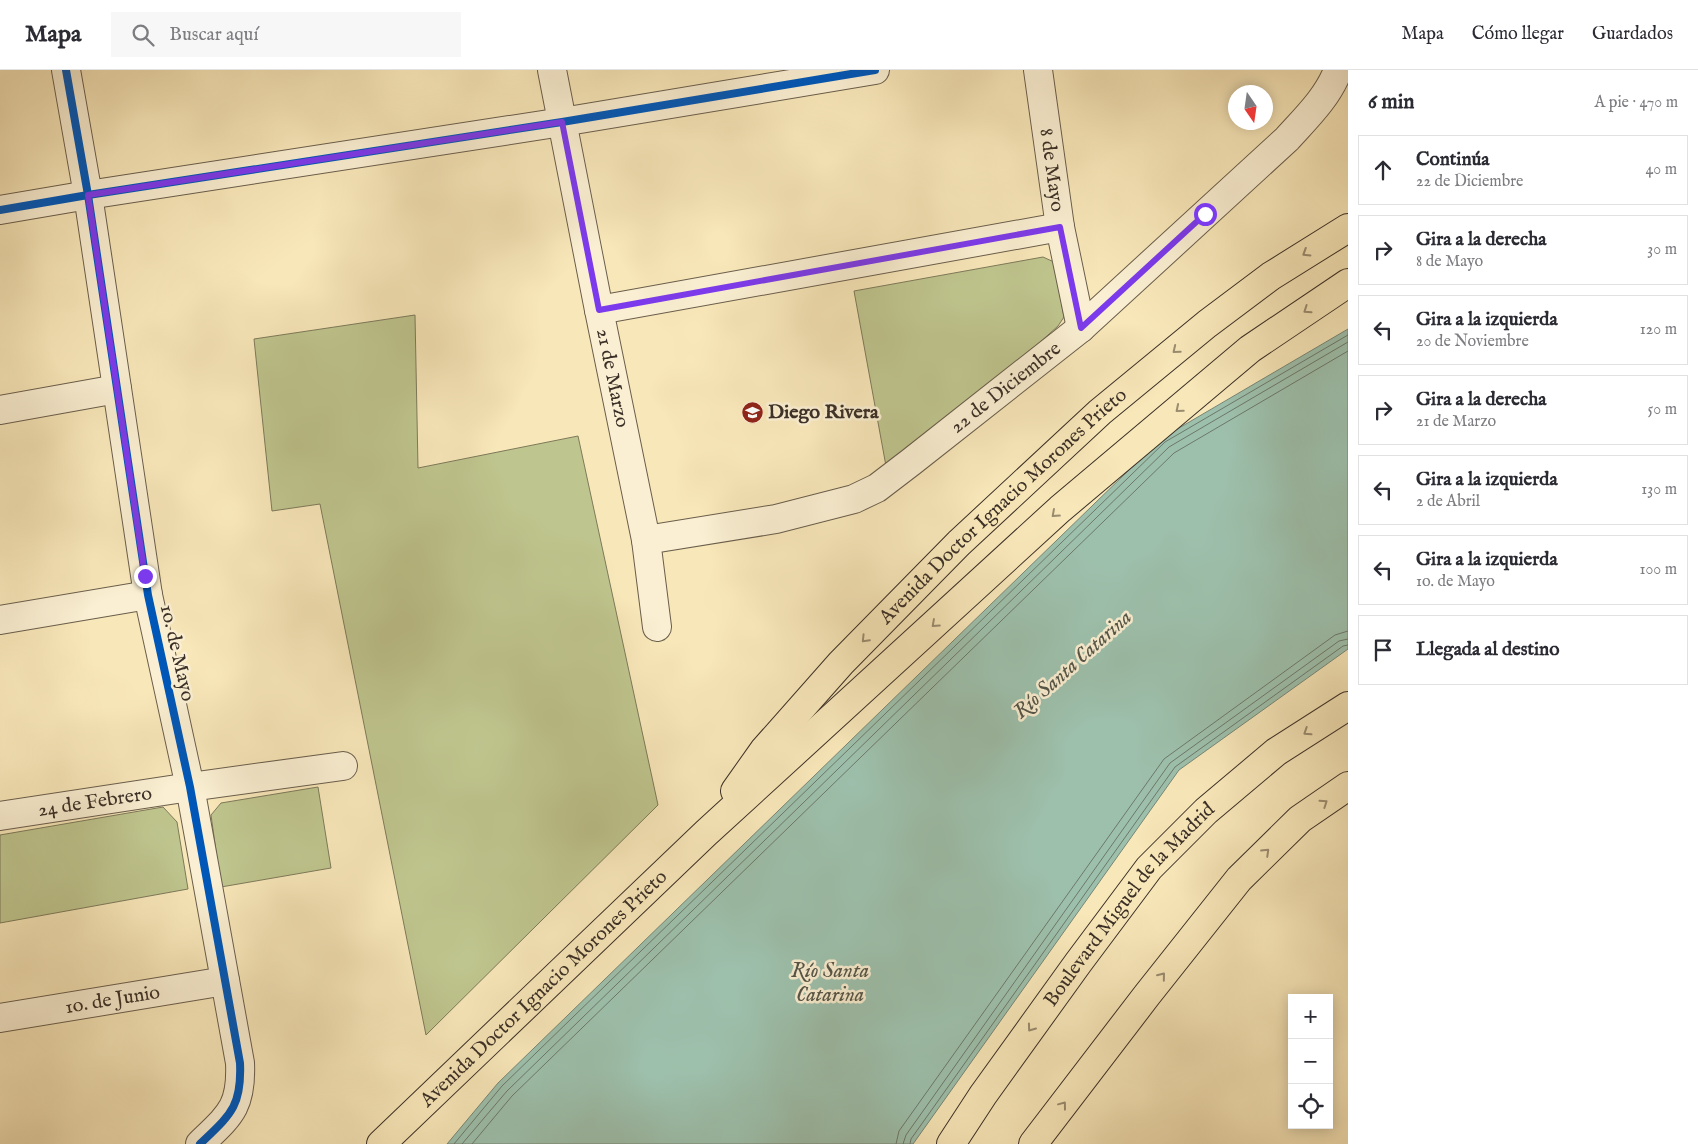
<!DOCTYPE html>
<html lang="es">
<meta charset="utf-8">
<style>
body{margin:0;font-family:"IM FELL English",serif;background:#f7f7f7;color:#2b2b33}
.controls{position:absolute;right:15px;bottom:15px;display:grid;overflow:hidden;border-radius:0px;box-shadow:0 2px 12px #0003}
.controls button{width:45px;height:45px;display:grid;place-items:center;padding:0;border:0;border-bottom:1px solid #e1e1e2;background:#fff;color:#2b2b33;font:25px sans-serif}
.compass{position:absolute;left:1228px;top:15px;width:45px;height:45px;border-radius:50%;background:#fff;box-shadow:0 2px 12px #0003;rotate:167deg}
.stop{position:absolute;width:15px;height:15px;margin:-11px;border:4px solid #7c3aed;border-radius:50%;background:#fff}
.stop.end{background:#7c3aed;border-color:#fff;box-shadow:0 1px 5px #0008}
.list{margin:0;padding:0;list-style:none}
h2{display:flex;justify-content:space-between;align-items:center;height:65px;margin:0;padding:0 20px;font-size:21px}
h2 small{font-size:16px;font-weight:400;color:#7c7c81}
.list li{display:grid;grid-template-columns:32px 1fr auto;gap:15px;align-items:center;box-sizing:border-box;height:70px;margin:0 10px 10px;padding:0 10px;border:1px solid #e1e1e2;border-radius:0px}
.list b{display:block;font-size:19px;white-space:nowrap}
.list p{margin:0;font-size:16px;white-space:nowrap;color:#7c7c81}
.list em{font-size:16px;font-style:normal;color:#7c7c81}
.icon{flex:none;width:28px;height:28px;fill:none;stroke:currentColor;stroke-width:2;stroke-linecap:round;stroke-linejoin:round}
.map{position:relative;flex:none;width:1348px;height:1074px;overflow:hidden}
header{display:flex;align-items:center;gap:30px;box-sizing:border-box;height:70px;padding:0 25px;background:#fff;border-bottom:1px solid #e1e1e2}
header strong{font-size:24px}
nav{display:flex;gap:28px;margin-inline-start:auto;font-size:18px}
.search{width:350px;height:45px;background:#f7f7f7;display:flex;align-items:center;gap:12px;box-sizing:border-box;padding:0 18px;border-radius:0px;color:#7c7c81;font-size:19px}
main{display:flex}
aside{flex:1;background:#fff}
.map>svg:first-child{display:block}
</style>
<header>
<strong>Mapa</strong>
<div class="search"><svg class="icon" aria-label="search" viewBox="0 0 24 24"><circle cx="10" cy="10" r="6"/><path d="M15 15l6 6"/></svg>Buscar aquí</div>
<nav><a>Mapa</a><a>Cómo llegar</a><a>Guardados</a></nav>
</header>
<main>
<div class="map">
<svg width="1348" height="1074" viewBox="0 0 1348 1074">
<rect width="100%" height="100%" fill="#f8e7b9"/>
<filter id="stains"><feTurbulence type="fractalNoise" baseFrequency=".004" numOctaves="4"/><feColorMatrix values="0 0 0 0 .2 0 0 0 0 .09 0 0 0 0 .02 0 0 0 .5 -.17"/></filter>
<radialGradient id="worn" r=".72"><stop offset=".6" stop-color="#630" stop-opacity="0"/><stop offset="1" stop-color="#630" stop-opacity=".3"/></radialGradient>
<g fill="#bfc58e" stroke="#7d7a5a">
<polygon points="1043,187 1054,192 1064,247 1058,256 896,402 888,407 854,221"/>
<polygon points="415,245 418,398 578,366 658,735 426,965 320,434 272,441 254,269"/>
<polygon points="318,717 331,798 221,817 211,745 221,733"/>
<polygon points="163,737 177,752 188,819 0,853 0,765"/>
</g>
<polygon fill="#9dc0ac" stroke="#768677" points="1348,259 1348,579 1179,700 913,1074 447,1074 498,1013 1162,368"/>
<g fill="none" stroke-linecap="round" stroke-linejoin="round">
<g stroke="#6c786a" stroke-width="1">
<polyline points="454,1074 502,1016 1165,372 1348,265"/>
<polyline points="462,1074 507,1021 1169,377 1348,272"/>
<polyline points="472,1074 512,1026 1174,383 1348,281"/>
<polyline points="896,1074 899,1061 1164,689 1335,565 1348,561"/>
<polyline points="903,1074 906,1065 1170,693 1339,571 1348,569"/>
<polyline points="910,1074 911,1069 1175,697 1343,576 1348,575"/>
</g>
<defs>
<g id="minor">
<path d="M66 0 88 125 148 525 190 717 240 993C242 1037 230 1045 200 1074"/>
<path id="s1" d="M552 0 599 240 646 470 657 557"/>
<path id="s2" d="M1038 0 1060 157 1081 258"/>
<polyline points="0,140 88,125 562,52 875,0"/>
<polyline points="599,240 1060,157"/>
<polyline points="0,340 117,319"/>
<path id="s3" d="M646 470 776 449 854 429 877 418 911 392 1081 258 1287 69C1306 48 1328 27 1338 0"/>
<polyline points="0,550 148,525"/>
<path id="s4" d="M0 746 190 717 343 696"/>
<path id="s5" d="M0 948 225 911"/>
</g>
<g id="highway">
<path id="s6" d="M735 721 764 680 841 593 959 473 1100 342 1207 254 1271 206 1348 158"/>
<path id="s7" d="M381 1074 706 763 1060 439 1250 279 1348 213"/>
<path id="s8" d="M951 1074 983 1025 1078 893 1149 798 1206 741 1276 682 1348 636"/>
<polyline points="1033,1074 1147,925 1239,809 1300,749 1348,716"/>
</g>
</defs>
<use href="#minor" stroke="#6a5e4c" stroke-width="30"/>
<use href="#highway" stroke="#3b3027" stroke-width="30"/>
<use href="#minor" stroke="#faefd2" stroke-width="28"/>
<use href="#highway" stroke="#f8e7b9" stroke-width="28"/>
<defs>
<g id="cycleway">
<path d="M66 0 88 125 148 525 190 717 240 993C242 1037 230 1045 200 1074"/>
<polyline points="0,140 88,125 562,52 875,0"/>
</g>
</defs>
<use href="#cycleway" stroke="#faefd2" stroke-width="11"/>
<use href="#cycleway" stroke="#0057b8" stroke-width="8"/>
</g>
<defs><path id="oneway-chevron" d="M-2-3.5L2.5 0L-2 3.5" fill="none" stroke-width="1.6" stroke-linecap="round" stroke-linejoin="round" transform="scale(1.25)"/></defs>
<g stroke="#9a8c70">
<use href="#oneway-chevron" transform="translate(1306 183) rotate(148)"/>
<use href="#oneway-chevron" transform="translate(1307 240) rotate(146)"/>
<use href="#oneway-chevron" transform="translate(1176 280) rotate(141)"/>
<use href="#oneway-chevron" transform="translate(1179 339) rotate(140)"/>
<use href="#oneway-chevron" transform="translate(1055 444) rotate(138)"/>
<use href="#oneway-chevron" transform="translate(935 554) rotate(138)"/>
<use href="#oneway-chevron" transform="translate(865 569) rotate(134)"/>
<use href="#oneway-chevron" transform="translate(1307 662) rotate(147)"/>
<use href="#oneway-chevron" transform="translate(1324 733) rotate(-34)"/>
<use href="#oneway-chevron" transform="translate(1266 782) rotate(-44)"/>
<use href="#oneway-chevron" transform="translate(1162 906) rotate(-51)"/>
<use href="#oneway-chevron" transform="translate(1031 958) rotate(126)"/>
<use href="#oneway-chevron" transform="translate(1063 1035) rotate(-53)"/>
</g>
<g fill="none" stroke-linecap="round" stroke-linejoin="round">
<polyline stroke="#7c3aed" stroke-width="6" points="145,506 88,125 562,52 599,240 1060,157 1081,258 1205,144"/>
</g>
<defs>
<symbol id="school-disc" viewBox="-11 -11 22 22"><circle r="9.5" fill="#8f2418" stroke="#faefd2"/><path d="M0-5L7-2L0 1L-7-2ZM-4 1L0 2.5L4 1V4Q0 6-4 4Z" fill="#fff"/></symbol>
</defs>
<g fill-rule="evenodd">
<use href="#school-disc" x="740" y="330" width="25" height="25"/>
</g>
<g text-anchor="middle" dominant-baseline="central" stroke-width="5" stroke-linejoin="round" paint-order="stroke">
<g font-size="20" fill="#3b3027" stroke="#faefd2">
<text stroke="none"><textPath href="#s2" startOffset="101">8 de Mayo</textPath></text>
<text stroke="none"><textPath href="#s1" startOffset="314">21 de Marzo</textPath></text>
<text stroke="none"><textPath href="#s3" startOffset="401">22 de Diciembre</textPath></text>
<text stroke="none"><textPath href="#s6" startOffset="392">Avenida Doctor Ignacio Morones Prieto</textPath></text>
<text transform="translate(177 583) rotate(77)">1o. de Mayo</text>
<text stroke="none"><textPath href="#s4" startOffset="96">24 de Febrero</textPath></text>
<text stroke="none"><textPath href="#s8" startOffset="299">Boulevard Miguel de la Madrid</textPath></text>
<text stroke="none"><textPath href="#s7" startOffset="225">Avenida Doctor Ignacio Morones Prieto</textPath></text>
<text stroke="none"><textPath href="#s5" startOffset="114">1o. de Junio</textPath></text>
</g>
<g font-size="20" font-weight="bold" fill="#3b3027" stroke="#faefd2" text-anchor="start">
<text x="768" y="342">Diego Rivera</text>
</g>
<g font-size="21" font-style="italic" fill="#545448" stroke="#faefd2">
<text transform="translate(1073 595) rotate(-42)">Río Santa Catarina</text>
<text x="830" y="901">Río Santa<tspan x="830" dy="24">Catarina</tspan></text>
</g>
</g>
<rect width="100%" height="100%" filter="url(#stains)"/>
<rect width="100%" height="100%" fill="url(#worn)"/>
</svg>
<div class="controls">
<button>+</button>
<button>−</button>
<button><svg class="icon" aria-label="locate" viewBox="0 0 24 24"><circle cx="12" cy="12" r="6"/><path d="M12 2v4M12 18v4M2 12h4M18 12h4"/></svg></button>
</div>
<svg class="compass" viewBox="-18 -18 36 36"><path d="M0-13l5 13h-10z" fill="#e53935"/><path d="M0 13l5-13h-10z" fill="#7c7c81"/></svg>
<div class="stop" style="left:1205px;top:144px"></div>
<div class="stop end" style="left:145px;top:506px"></div>
</div>
<aside>
<h2>6 min<small>A pie · 470 m</small></h2>
<ul class="list">
<li><svg class="icon" aria-label="ahead" viewBox="0 0 24 24"><path d="M12 20V5M6 11l6-6 6 6"/></svg><div><b>Continúa</b><p>22 de Diciembre</p></div><em>40 m</em></li>
<li><svg class="icon" aria-label="right" viewBox="0 0 24 24"><path d="M7 20v-9h11M14 6l5 5-5 5"/></svg><div><b>Gira a la derecha</b><p>8 de Mayo</p></div><em>30 m</em></li>
<li><svg class="icon" aria-label="left" viewBox="0 0 24 24"><path d="M17 20v-9H6M10 6l-5 5 5 5"/></svg><div><b>Gira a la izquierda</b><p>20 de Noviembre</p></div><em>120 m</em></li>
<li><svg class="icon" aria-label="right" viewBox="0 0 24 24"><path d="M7 20v-9h11M14 6l5 5-5 5"/></svg><div><b>Gira a la derecha</b><p>21 de Marzo</p></div><em>50 m</em></li>
<li><svg class="icon" aria-label="left" viewBox="0 0 24 24"><path d="M17 20v-9H6M10 6l-5 5 5 5"/></svg><div><b>Gira a la izquierda</b><p>2 de Abril</p></div><em>130 m</em></li>
<li><svg class="icon" aria-label="left" viewBox="0 0 24 24"><path d="M17 20v-9H6M10 6l-5 5 5 5"/></svg><div><b>Gira a la izquierda</b><p>1o. de Mayo</p></div><em>100 m</em></li>
<li><svg class="icon" aria-label="arrive" viewBox="0 0 24 24"><path d="M6 21V4h12l-3 4 3 4H6"/></svg><div><b>Llegada al destino</b></div></li>
</ul>
</aside>
</main>
